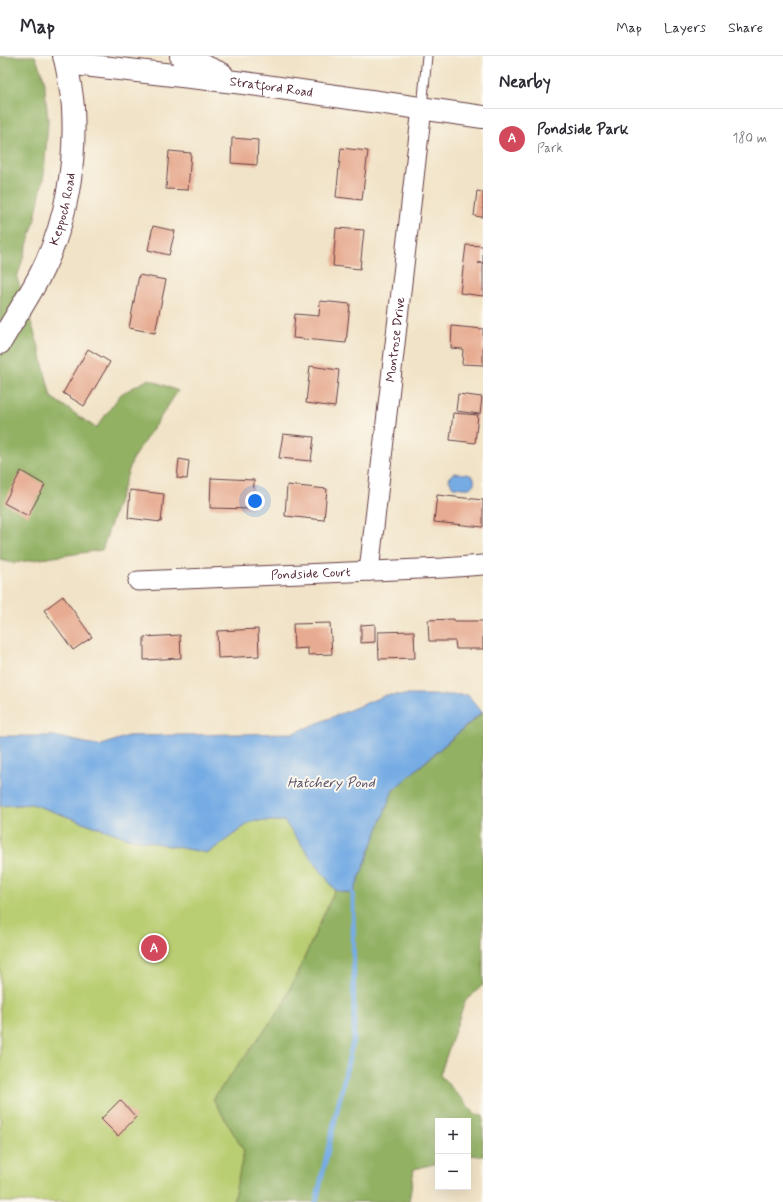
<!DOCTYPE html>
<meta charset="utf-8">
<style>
body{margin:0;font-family:Mynerve,sans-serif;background:#f7f7f7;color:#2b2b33}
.controls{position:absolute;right:12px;bottom:12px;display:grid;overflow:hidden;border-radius:0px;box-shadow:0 4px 16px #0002}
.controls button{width:36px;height:36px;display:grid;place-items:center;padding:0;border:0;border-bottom:1px solid #e1e1e2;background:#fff;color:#2b2b33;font:20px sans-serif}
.you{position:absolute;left:255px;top:445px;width:14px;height:14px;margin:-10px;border:3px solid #fff;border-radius:50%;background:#1a73e8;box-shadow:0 0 0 6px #1a73e833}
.badge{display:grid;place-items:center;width:26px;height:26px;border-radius:50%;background:#d1495b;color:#fff;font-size:13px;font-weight:700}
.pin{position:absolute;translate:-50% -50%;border:2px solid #fff;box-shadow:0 1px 4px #0006}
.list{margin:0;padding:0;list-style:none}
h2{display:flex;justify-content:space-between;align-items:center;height:52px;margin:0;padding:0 16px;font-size:17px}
h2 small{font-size:13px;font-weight:400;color:#7c7c81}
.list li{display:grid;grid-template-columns:26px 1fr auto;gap:12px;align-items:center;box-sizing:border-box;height:60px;padding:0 16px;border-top:1px solid #e1e1e2}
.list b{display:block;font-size:15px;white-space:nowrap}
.list p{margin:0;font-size:13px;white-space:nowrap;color:#7c7c81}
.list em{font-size:13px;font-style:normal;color:#7c7c81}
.map{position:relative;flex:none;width:483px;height:1146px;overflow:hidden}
header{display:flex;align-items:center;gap:24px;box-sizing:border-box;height:56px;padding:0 20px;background:#fff;border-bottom:1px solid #e1e1e2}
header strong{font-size:19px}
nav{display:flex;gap:22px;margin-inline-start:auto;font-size:14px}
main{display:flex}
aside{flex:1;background:#fff}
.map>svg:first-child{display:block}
</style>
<header>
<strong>Map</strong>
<nav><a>Map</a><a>Layers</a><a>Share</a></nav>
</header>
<main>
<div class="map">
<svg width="483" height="1146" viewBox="0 0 483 1146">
<rect width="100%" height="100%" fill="#fbf7ec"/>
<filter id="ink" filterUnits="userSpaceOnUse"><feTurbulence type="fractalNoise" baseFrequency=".025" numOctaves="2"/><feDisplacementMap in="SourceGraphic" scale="8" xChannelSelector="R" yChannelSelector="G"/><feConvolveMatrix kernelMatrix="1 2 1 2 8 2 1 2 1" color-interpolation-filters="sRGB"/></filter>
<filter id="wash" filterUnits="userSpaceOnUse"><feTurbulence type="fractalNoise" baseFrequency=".012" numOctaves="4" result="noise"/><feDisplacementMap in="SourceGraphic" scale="16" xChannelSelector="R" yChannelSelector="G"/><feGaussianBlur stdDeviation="0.9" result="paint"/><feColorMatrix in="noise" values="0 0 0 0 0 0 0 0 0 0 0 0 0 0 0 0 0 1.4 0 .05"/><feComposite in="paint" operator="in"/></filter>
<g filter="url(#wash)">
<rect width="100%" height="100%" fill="#f1e3c7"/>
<polygon fill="#b9ce72" stroke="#82764e" points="32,748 128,782 208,797 252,765 284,765 335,834 282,951 213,1043 244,1095 233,1146 0,1146 0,750"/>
<g fill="#92b164" stroke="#6e6848">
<polygon points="0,0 35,0 44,22 48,65 44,119 34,167 17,222 38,288 51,341 96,372 121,338 149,323 178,335 133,402 102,494 13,507 0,504"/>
<polygon points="483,656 483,929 465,945 440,1019 475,1058 483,1059 483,1100 468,1099 468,1065 438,1065 438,1107 414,1113 409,1146 233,1146 244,1095 213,1043 282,951 335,834 353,838 393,734"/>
</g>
<g fill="#76ace4" stroke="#606688">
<path d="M454 417C461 418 477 416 474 427 473 429 472 431 469 432 465 433 457 431 453 431L449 424 450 420Z"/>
<polygon points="386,639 468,639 482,656 393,734 353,838 335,834 284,765 252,765 208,797 128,782 32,748 0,750 0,680 54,680 99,690 128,680 294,677"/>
</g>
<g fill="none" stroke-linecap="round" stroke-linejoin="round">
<polyline stroke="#76ace4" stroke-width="5" points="316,1146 354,980 353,838"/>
</g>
<g id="blocks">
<g fill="#e7ab91">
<polygon points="232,82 258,84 257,109 231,107"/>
<polygon points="341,92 368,95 362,144 336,141"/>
<polygon points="169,95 191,97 188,134 166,133"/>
<polygon points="477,135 483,136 483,161 474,160"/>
<polygon points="153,170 175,175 169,199 148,194"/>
<polygon points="336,172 364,174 360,213 333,210"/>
<polygon points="466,189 483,190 483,207 478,207 483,207 483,240 460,237"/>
<polygon points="139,219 166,224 155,277 129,272"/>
<polygon points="320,245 350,248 346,287 293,282 295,258 319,260"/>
<polygon points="452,270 483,273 483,309 462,308 463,293 451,292"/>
<polygon points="88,293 110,306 84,350 63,337"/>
<polygon points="310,310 339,314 335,351 306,347"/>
<polygon points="458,338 482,341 480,358 456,355"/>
<polygon points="453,357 478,359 475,387 450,384"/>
<polygon points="283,378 314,381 311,405 279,402"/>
<polygon points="179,403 189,405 187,423 177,422"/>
<polygon points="21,415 45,429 28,460 4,447"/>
<polygon points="211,422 254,424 253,453 210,452"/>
<polygon points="287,429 327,433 324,464 285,460"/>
<polygon points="130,434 164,438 161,466 128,462"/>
<polygon points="437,439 483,444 483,471 434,466"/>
<polygon points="63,540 92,581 73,594 44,554"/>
<polygon points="454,563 454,565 483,565 483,593 456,593 455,585 429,585 428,564"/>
<polygon points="330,567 332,598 308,599 308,592 294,593 293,568"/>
<polygon points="375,568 375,586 361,587 361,569"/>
<polygon points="258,573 259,600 218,602 217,575"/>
<polygon points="414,575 415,602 379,603 378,576"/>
<polygon points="180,579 181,602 144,604 144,581"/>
<polygon points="120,1044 136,1061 118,1080 101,1063"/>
</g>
</g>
</g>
<g filter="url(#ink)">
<use href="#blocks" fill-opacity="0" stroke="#633c42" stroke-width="1"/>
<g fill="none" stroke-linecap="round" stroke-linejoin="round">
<defs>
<polyline id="service" points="422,52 427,0"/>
<g id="minor">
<path id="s1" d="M369 515 422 52"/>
<path id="s2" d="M138 525 443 512 483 509"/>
</g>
<g id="tertiary">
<path id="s3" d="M0 287C14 262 31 238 43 213 67 164 76 107 73 52 72 37 69 22 66 7"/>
</g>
<g id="secondary">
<path id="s4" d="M64 0 66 7 244 27 483 61"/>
<polyline points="181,0 222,18"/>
</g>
</defs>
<use href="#service" stroke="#633c42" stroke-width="11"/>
<use href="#minor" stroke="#633c42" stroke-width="21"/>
<use href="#tertiary" stroke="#633c42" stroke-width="24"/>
<use href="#secondary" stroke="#633c42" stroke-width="24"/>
<use href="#service" stroke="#fff" stroke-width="9"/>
<use href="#minor" stroke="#fff" stroke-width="19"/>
<use href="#tertiary" stroke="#fff" stroke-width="22"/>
<use href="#secondary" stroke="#fff" stroke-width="22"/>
</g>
</g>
<g text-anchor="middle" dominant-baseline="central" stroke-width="4" stroke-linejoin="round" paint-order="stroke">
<g font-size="13" fill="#4a1f2b" stroke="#fbf7ec">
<text stroke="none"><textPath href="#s4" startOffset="214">Stratford Road</textPath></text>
<text stroke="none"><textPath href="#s3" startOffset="149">Keppoch Road</textPath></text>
<text stroke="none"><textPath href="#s1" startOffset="233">Montrose Drive</textPath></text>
<text stroke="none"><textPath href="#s2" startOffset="173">Pondside Court</textPath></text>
</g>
<g font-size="14" font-style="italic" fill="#59506c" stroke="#fbf7ec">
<text x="331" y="727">Hatchery Pond</text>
</g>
</g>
</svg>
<div class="controls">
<button>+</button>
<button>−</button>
</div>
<div class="you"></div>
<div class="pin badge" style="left:154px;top:892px">A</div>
</div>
<aside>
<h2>Nearby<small></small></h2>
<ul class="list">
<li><span class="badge">A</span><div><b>Pondside Park</b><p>Park</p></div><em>180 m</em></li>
</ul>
</aside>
</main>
